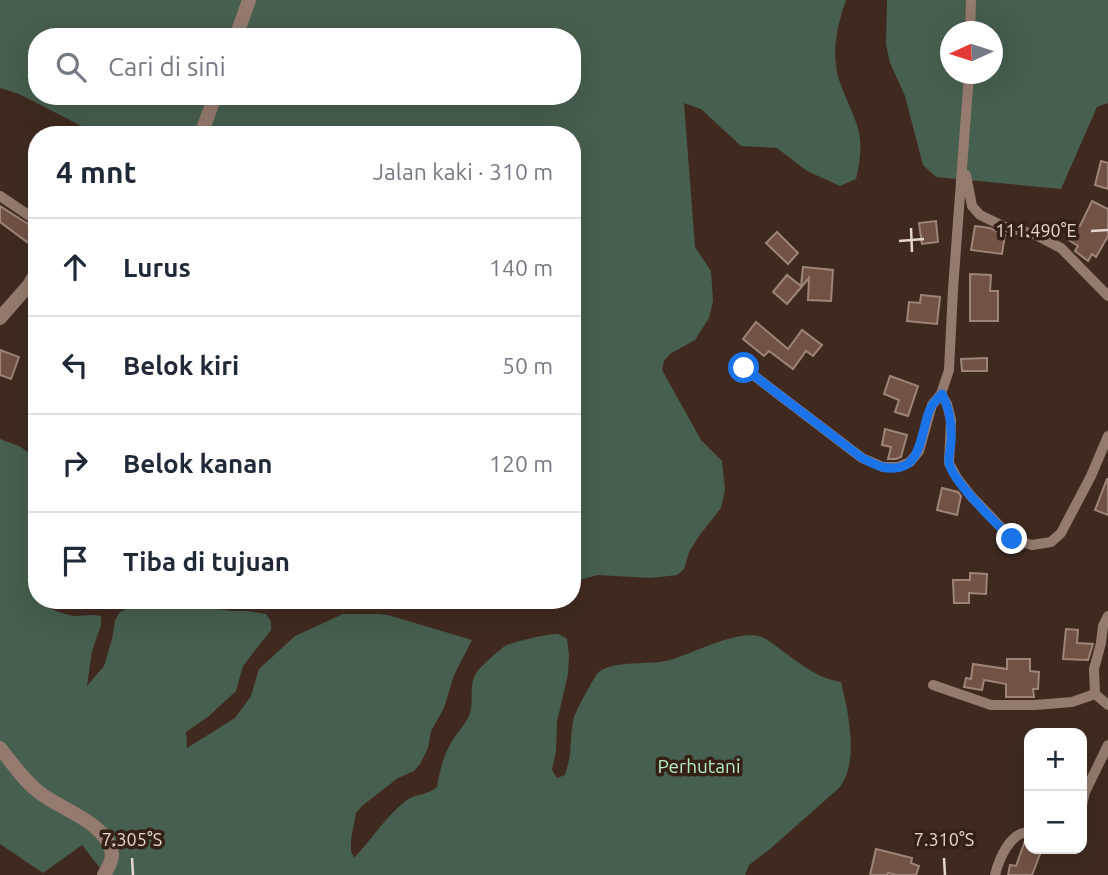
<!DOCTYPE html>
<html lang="id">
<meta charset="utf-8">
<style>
body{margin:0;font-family:Ubuntu,sans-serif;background:#f2f2f3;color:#1f2937}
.controls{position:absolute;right:21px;bottom:21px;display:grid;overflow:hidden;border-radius:14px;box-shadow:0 7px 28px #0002}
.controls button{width:63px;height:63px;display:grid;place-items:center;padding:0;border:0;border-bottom:2px solid #e0e1e3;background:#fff;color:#1f2937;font:35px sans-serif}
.compass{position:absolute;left:940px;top:21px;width:63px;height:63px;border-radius:50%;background:#fff;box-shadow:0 7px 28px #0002;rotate:267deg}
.stop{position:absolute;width:21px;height:21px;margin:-16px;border:5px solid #1a73e8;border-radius:50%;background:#fff}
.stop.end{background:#1a73e8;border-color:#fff;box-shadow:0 2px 7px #0008}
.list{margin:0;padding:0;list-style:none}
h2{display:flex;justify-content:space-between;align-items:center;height:91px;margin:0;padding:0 28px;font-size:30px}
h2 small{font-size:23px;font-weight:400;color:#747a83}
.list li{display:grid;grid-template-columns:46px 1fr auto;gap:21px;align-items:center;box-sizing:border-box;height:98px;padding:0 28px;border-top:2px solid #e0e1e3}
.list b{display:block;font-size:26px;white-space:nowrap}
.list em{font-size:23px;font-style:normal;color:#747a83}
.icon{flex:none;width:38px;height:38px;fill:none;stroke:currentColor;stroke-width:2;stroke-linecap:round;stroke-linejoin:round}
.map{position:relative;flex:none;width:1108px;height:875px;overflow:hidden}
.search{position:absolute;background:#fff;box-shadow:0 7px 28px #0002;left:28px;top:28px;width:553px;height:77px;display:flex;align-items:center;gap:18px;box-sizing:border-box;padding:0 24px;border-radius:28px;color:#747a83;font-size:26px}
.panel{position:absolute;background:#fff;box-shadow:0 7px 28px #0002;left:28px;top:126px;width:553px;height:483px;border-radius:28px}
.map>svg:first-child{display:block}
</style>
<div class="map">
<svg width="1108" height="875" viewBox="0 0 1108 875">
<rect width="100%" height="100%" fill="#402a20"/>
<g fill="#475f4e" fill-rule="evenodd">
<path d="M0 0H846C837 26 831 52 839 80 844 95 852 110 857 125 863 142 860 162 856 179L840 186 807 171 777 148 741 146 701 109 684 103 695 247 711 271 713 301 709 318 695 340 670 354 664 361 662 370 701 440 722 461 725 490 721 508 699 536 689 552 684 569 677 575 651 578 598 575 572 582V135H470L469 133 463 135H99L19 94 0 88ZM37 37H572V96H37Z"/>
<path d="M887 0H1108V103L1097 107 1061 189 936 177 923 165 905 96 890 63 886 44ZM950 32H992V74H950Z"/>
<path d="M0 439 19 446 37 458V600H42L40 603C50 609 64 615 76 616 84 616 92 614 101 616V625L92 651 87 686 104 666 112 639 115 620 120 612 148 600H176L188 605 231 611H248L266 614 271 621V630L243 666 236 691 209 716 186 732 187 748 235 718 251 696 259 669 295 636 343 614H378L388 615 472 640 454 675 444 708 431 731 428 748 420 764 414 771 398 778 362 806 356 813 351 840V851L354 858C372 839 386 816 407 800 417 793 427 796 437 787 440 771 443 756 452 741 458 731 469 721 471 709 473 696 469 683 477 672 482 665 498 651 505 646 512 642 550 633 558 634 561 635 564 637 567 639L569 656 568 674 557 722 556 751 552 770 557 778 565 775C567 768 569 761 570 754 571 742 571 729 574 717 578 707 591 683 597 674 609 660 647 665 665 661 690 656 737 628 762 637 769 640 774 645 780 649 799 663 817 678 841 682 848 711 860 763 839 788L770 849 749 865 745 875H97L100 868 82 845 43 873 0 844Z"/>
</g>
<g fill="#715244" stroke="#9e8478" stroke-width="2">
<polygon points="1101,161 1108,163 1108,189 1095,185"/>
<polygon points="1092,201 1108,209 1108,236 1096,257 1092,254 1088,261 1075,251 1078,246 1067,239 1076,224 1080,226"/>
<polygon points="0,206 36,229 27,242 0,222"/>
<polygon points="936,221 938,242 922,244 919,223"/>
<polygon points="975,226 990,228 1005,235 1002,254 971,250"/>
<polygon points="777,232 798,253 788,264 766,243"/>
<polygon points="803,267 833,270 831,301 808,300 809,278 787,304 773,292 787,275 801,286"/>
<polygon points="970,274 991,275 990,291 998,291 998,321 970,321"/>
<polygon points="921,295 940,297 937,324 907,321 909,302 920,303"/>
<polygon points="756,322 788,349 802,330 822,345 813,356 806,351 793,369 769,351 764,356 743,339"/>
<polygon points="0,350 19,357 11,379 0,375"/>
<polygon points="987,358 987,371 962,371 961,359"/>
<polygon points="890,376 918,386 908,416 895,412 899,400 884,394"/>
<polygon points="885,429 907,435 901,457 896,459 888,459 891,447 882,445"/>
<polygon points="1107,479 1108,479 1108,515 1095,510"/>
<polygon points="942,488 958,492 961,496 957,515 937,510"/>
<polygon points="970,573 987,574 986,594 969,593 969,603 954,603 953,580 970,580"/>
<polygon points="1066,629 1078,630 1077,643 1093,644 1088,660 1063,659"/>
<polygon points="1007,659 1030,659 1030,671 1039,672 1038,689 1033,689 1034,697 1006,697 1006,684 984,680 982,690 964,687 966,678 971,679 973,664 1007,669"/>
<polygon points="1029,840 1029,849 1042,849 1032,875 1008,875 1010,865 1016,866 1025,841"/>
<polygon points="876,849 912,858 911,863 919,866 916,875 897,875 888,873 887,875 870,875"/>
</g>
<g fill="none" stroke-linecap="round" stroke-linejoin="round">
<g stroke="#957b6f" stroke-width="10">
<polyline points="970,32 971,0"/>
<polyline points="966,175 972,206 980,215 1005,227 1034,234 1061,248 1108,296"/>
<polyline points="0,196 37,221"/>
<polyline points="744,368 862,458 883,467 898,467 910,462 919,451 932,405 941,394 949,370 953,289 969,74"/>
<polyline points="941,394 947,404 951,420 949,463 957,478 971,496 1012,539 1032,545 1051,542 1061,533 1091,476 1108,436"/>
<polyline points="1108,616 1103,626 1101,643 1094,669 1095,694 1108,705"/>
<polyline points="933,685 991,705 1035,705 1072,702 1095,694"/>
<polyline points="1082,805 1085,792 1108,745"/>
<path d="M995 875C999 859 1010 832 1029 832"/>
</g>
<g stroke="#957b6f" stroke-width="14">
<polyline points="236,37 249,0"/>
<polyline points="197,135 203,129 215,96"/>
<polyline points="0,318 29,285 37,272"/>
<path d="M0 748C12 763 24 781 40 793 60 809 110 824 112 855 112 862 107 869 104 875"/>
</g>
</g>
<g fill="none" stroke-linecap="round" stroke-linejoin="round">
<path stroke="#1a73e8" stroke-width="9" d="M744 368 862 458C868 461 875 465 882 467 925 476 919 431 931 407 934 402 938 398 942 394 950 409 952 424 951 441 951 448 948 457 949 463 953 482 997 524 1012 539"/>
</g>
<path fill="none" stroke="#e4d6cf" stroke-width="2.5" d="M911 228 912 252M1091 231 1108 230M899 241 924 239M132 858 133 875M944 858 945 875"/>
<g text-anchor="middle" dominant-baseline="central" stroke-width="7" stroke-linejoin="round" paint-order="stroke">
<g font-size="19" fill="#b6ecc4" stroke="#352016">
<text x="699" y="766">Perhutani</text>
</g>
</g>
<g font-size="18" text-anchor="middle" fill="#e4d6cf" stroke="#352016" stroke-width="7" stroke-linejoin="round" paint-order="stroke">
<text x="1036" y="237">111.490°E</text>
<text x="132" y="846">7.305°S</text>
<text x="944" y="846">7.310°S</text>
</g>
</svg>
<div class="controls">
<button>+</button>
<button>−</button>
</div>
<svg class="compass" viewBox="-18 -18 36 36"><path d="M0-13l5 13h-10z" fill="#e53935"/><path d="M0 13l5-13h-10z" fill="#747a83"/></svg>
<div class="stop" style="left:744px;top:368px"></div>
<div class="stop end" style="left:1012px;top:539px"></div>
<div class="search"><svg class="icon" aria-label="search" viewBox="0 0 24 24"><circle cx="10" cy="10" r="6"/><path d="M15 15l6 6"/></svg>Cari di sini</div>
<section class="panel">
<h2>4 mnt<small>Jalan kaki · 310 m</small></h2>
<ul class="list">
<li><svg class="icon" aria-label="ahead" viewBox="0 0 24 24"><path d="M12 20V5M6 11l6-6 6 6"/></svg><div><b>Lurus</b></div><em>140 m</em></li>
<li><svg class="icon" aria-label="left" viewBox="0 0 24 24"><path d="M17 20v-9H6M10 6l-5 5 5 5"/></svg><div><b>Belok kiri</b></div><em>50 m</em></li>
<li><svg class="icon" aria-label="right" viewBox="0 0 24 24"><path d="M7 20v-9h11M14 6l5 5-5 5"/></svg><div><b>Belok kanan</b></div><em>120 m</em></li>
<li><svg class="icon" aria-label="arrive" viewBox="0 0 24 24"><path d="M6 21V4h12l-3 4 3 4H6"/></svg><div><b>Tiba di tujuan</b></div></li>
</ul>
</section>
</div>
